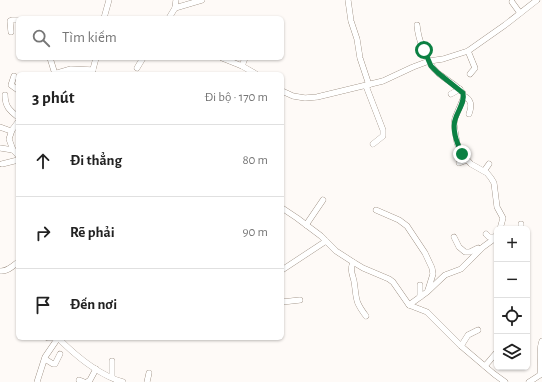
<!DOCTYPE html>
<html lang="vi">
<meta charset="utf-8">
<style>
body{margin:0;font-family:"Alegreya Sans",sans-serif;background:#f6f6f6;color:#222}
.controls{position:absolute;right:12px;bottom:12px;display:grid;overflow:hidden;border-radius:6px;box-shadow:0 1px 3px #0004}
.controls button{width:36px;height:36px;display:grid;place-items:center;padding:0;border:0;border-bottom:1px solid #e0e0e0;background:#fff;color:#222;font:20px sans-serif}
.stop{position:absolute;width:12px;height:12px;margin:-9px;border:3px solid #0b8043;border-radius:50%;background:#fff}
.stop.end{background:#0b8043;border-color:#fff;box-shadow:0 1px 4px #0008}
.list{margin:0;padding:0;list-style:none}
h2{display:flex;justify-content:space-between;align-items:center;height:52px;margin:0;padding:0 16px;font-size:17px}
h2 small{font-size:13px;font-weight:400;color:#767676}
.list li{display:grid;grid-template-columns:26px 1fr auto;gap:12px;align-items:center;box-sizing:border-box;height:72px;padding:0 16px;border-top:1px solid #e0e0e0}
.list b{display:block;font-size:15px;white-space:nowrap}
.list em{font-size:13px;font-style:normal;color:#767676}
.icon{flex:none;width:22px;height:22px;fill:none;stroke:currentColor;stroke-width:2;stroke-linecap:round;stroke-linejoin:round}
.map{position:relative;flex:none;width:542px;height:382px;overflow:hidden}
.search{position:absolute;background:#fff;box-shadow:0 1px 3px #0004;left:16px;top:16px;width:268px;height:44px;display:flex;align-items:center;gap:10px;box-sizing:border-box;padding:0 14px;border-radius:6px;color:#767676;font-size:15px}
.panel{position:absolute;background:#fff;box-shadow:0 1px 3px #0004;left:16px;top:72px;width:268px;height:268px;border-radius:6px}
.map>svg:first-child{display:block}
</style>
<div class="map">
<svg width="542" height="382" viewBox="0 0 542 382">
<rect width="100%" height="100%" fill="#fefaf7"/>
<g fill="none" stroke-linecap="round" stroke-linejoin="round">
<defs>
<g id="minor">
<polyline points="348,0 351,21 357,39 360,58 369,85"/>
<polyline points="512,2 520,13"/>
<polyline points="175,8 202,0"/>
<polyline points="104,18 109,0"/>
<polyline points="169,18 175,8 176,0"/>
<path d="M417 25C418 39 427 64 438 73 446 80 457 85 463 93V99L455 118 454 124 457 143 462 154 471 164 487 173 491 178 494 183 497 207 503 218 500 229"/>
<polyline points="11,32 10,21 12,20 18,20"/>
<polyline points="468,51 475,68 470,74"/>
<polyline points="50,58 55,74"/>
<polyline points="222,58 242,66 256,74"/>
<polyline points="242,66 245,58"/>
<polyline points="137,68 143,58"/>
<polyline points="92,73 96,58"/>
<polyline points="54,74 71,69 93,70"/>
<polyline points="14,76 11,85 18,90"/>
<polyline points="366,86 383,130 383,136 373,144"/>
<polyline points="282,91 293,96 305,98 317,97 383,81 413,67 429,61 443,59 468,51 505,25 537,0"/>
<polyline points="451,94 460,89"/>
<path d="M5 95C5 106 9 110 18 117"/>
<path d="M464 96C472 100 472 106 469 114"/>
<polyline points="18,122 12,130 9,139 13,150 18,155"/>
<polyline points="0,127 11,131"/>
<polyline points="0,148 13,150"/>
<polyline points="459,163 467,160"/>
<polyline points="2,164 18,160"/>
<polyline points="484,171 489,164"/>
<polyline points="282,208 297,218 321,236 336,251 353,262 363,268 389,279 393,282 409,305 427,312 461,346 494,374 505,382"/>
<polyline points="376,210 399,220 407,226 425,253 432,268 433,274 428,290"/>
<polyline points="521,224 521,229"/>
<polyline points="306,225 323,200"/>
<polyline points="486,234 489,237 496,237"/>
<polyline points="454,237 459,247 465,252 470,252 478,248"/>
<path d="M353 262C350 270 352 273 354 281 357 299 354 300 366 316"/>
<polyline points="282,270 326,241"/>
<path d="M0 271C7 272 13 266 18 262"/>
<polyline points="420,297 420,285"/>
<polyline points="282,302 300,300"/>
<polyline points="409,305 427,292 445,275 461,269 483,247 494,239 497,234"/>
<polyline points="48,338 52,338"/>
<path d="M58 338C76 356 98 375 123 382"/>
<polyline points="461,346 468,335 478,330"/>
<polyline points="45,359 53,364 55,364 60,354"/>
<polyline points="485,366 497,352"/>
<polyline points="112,377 112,361"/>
<polyline points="79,380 84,382"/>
<polyline points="37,382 45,357 58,338"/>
<polyline points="87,382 90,380 96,369"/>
<polyline points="147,382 149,373"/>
<path d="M529 382 540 375C542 364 538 351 542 341"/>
</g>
</defs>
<use href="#minor" stroke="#806f5f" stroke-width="6"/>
<use href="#minor" stroke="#fff" stroke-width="5.5"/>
</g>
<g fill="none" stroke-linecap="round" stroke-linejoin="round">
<path stroke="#0b8043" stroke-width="5" d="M424 50 431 66 438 73 463 93C465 101 459 109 456 117 451 129 457 143 462 154"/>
</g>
</svg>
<div class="controls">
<button>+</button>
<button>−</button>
<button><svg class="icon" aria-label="locate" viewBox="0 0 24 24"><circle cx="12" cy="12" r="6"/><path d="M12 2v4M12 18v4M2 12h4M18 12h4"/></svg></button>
<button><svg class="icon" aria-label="layers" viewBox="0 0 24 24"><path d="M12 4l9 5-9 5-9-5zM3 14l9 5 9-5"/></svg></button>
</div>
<div class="stop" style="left:424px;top:50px"></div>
<div class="stop end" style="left:462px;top:154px"></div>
<div class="search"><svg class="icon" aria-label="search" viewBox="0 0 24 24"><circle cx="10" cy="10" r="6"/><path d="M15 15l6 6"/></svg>Tìm kiếm</div>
<section class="panel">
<h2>3 phút<small>Đi bộ · 170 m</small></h2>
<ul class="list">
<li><svg class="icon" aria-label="ahead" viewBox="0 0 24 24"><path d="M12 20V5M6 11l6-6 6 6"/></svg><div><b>Đi thẳng</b></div><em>80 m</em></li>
<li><svg class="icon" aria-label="right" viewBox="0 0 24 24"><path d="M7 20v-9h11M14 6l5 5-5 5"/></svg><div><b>Rẽ phải</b></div><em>90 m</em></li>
<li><svg class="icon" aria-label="arrive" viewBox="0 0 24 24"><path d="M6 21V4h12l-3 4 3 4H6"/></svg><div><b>Đến nơi</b></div></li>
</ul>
</section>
</div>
